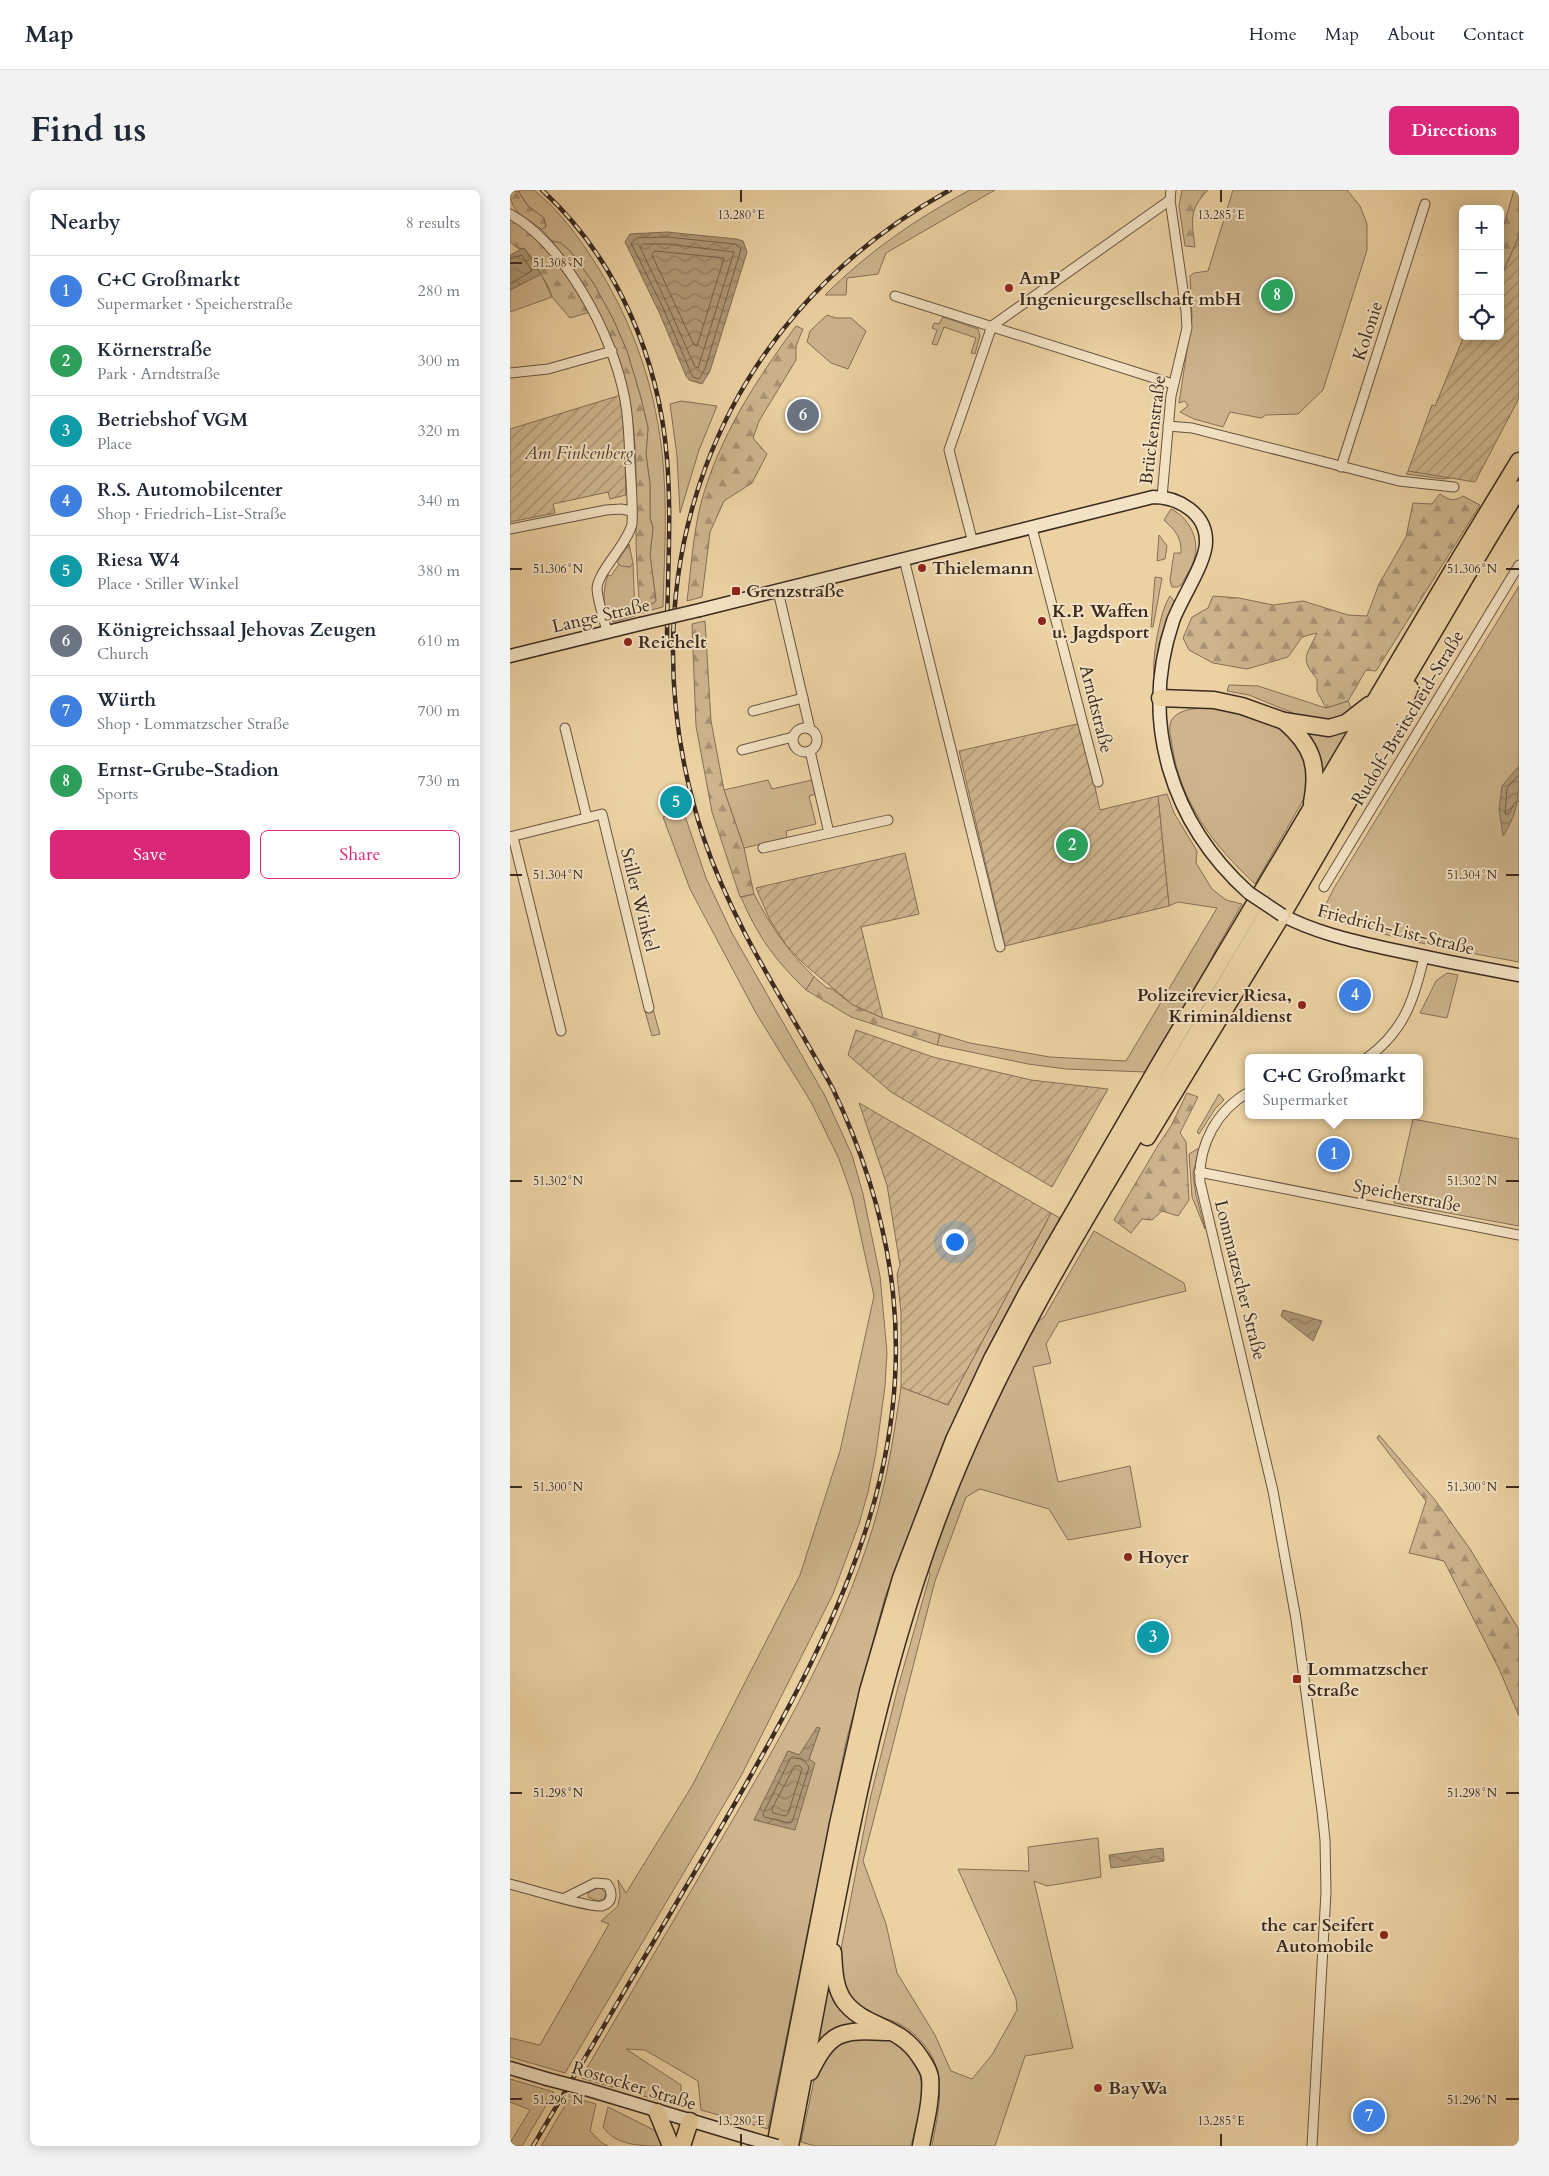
<!DOCTYPE html>
<meta charset="utf-8">
<style>
body{margin:0;font-family:Cardo,serif;background:#f2f2f3;color:#1f2937}
.controls{position:absolute;right:15px;top:15px;display:grid;overflow:hidden;border-radius:8px;box-shadow:0 2px 12px #0003}
.controls button{width:45px;height:45px;display:grid;place-items:center;padding:0;border:0;border-bottom:1px solid #e0e1e3;background:#fff;color:#1f2937;font:25px sans-serif}
.you{position:absolute;left:444px;top:1051px;width:18px;height:18px;margin:-12px;border:4px solid #fff;border-radius:50%;background:#1a73e8;box-shadow:0 0 0 8px #1a73e833}
.badge{display:grid;place-items:center;width:32px;height:32px;border-radius:50%;background:#db2777;color:#fff;font-size:16px;font-weight:700}
.pin{position:absolute;translate:-50% -50%;border:2px solid #fff;box-shadow:0 1px 5px #0006}
.popup{position:absolute;left:735px;top:864px;width:178px;height:65px;box-sizing:border-box;display:grid;place-content:center;border-radius:8px;background:#fff;filter:drop-shadow(0 1px 4px #0005);font-size:16px;white-space:nowrap;color:#747a83}
.popup b{font-size:19px;color:#1f2937}
.popup::after{content:'';position:absolute;left:50%;top:100%;margin-left:-10px;border:10px solid transparent;border-top-color:#fff}
.list{margin:0;padding:0;list-style:none}
h2{display:flex;justify-content:space-between;align-items:center;height:65px;margin:0;padding:0 20px;font-size:21px}
h2 small{font-size:16px;font-weight:400;color:#747a83}
.list li{display:grid;grid-template-columns:32px 1fr auto;gap:15px;align-items:center;box-sizing:border-box;height:70px;padding:0 20px;border-top:1px solid #e0e1e3}
.list b{display:block;font-size:19px;white-space:nowrap}
.list p{margin:0;font-size:16px;white-space:nowrap;color:#747a83}
.list em{font-size:16px;font-style:normal;color:#747a83}
.actions{display:flex;gap:10px;padding:15px 20px}
.actions a{flex:1;padding:11px 0;border:1px solid #db2777;border-radius:8px;text-align:center;font-size:18px;color:#db2777}
.actions .main{background:#db2777;color:#fff}
.icon{flex:none;width:28px;height:28px;fill:none;stroke:currentColor;stroke-width:2;stroke-linecap:round;stroke-linejoin:round}
.map{position:relative;flex:none;width:1009px;height:1956px;overflow:hidden;border-radius:8px}
header{display:flex;align-items:center;gap:30px;box-sizing:border-box;height:70px;padding:0 25px;background:#fff;border-bottom:1px solid #e0e1e3}
header strong{font-size:24px}
nav{display:flex;gap:28px;margin-inline-start:auto;font-size:18px}
.intro{display:flex;align-items:center;justify-content:space-between;box-sizing:border-box;height:120px;padding:0 30px}
h1{margin:0;font-size:35px}
.button{padding:12px 22px;border-radius:8px;background:#db2777;color:#fff;font-size:18px;font-weight:700}
main{display:flex;gap:30px;padding:0 30px}
aside{flex:1;background:#fff;border-radius:8px;box-shadow:0 2px 12px #0003}
.map>svg:first-child{display:block}
</style>
<header>
<strong>Map</strong>
<nav><a>Home</a><a>Map</a><a>About</a><a>Contact</a></nav>
</header>
<div class="intro"><h1>Find us</h1><a class="button">Directions</a></div>
<main>
<aside>
<h2>Nearby<small>8 results</small></h2>
<ul class="list">
<li><span class="badge" style="background:#3f7fe0">1</span><div><b>C+C Großmarkt</b><p>Supermarket · Speicherstraße</p></div><em>280 m</em></li>
<li><span class="badge" style="background:#2e9e5b">2</span><div><b>Körnerstraße</b><p>Park · Arndtstraße</p></div><em>300 m</em></li>
<li><span class="badge" style="background:#0f9aa8">3</span><div><b>Betriebshof VGM</b><p>Place</p></div><em>320 m</em></li>
<li><span class="badge" style="background:#3f7fe0">4</span><div><b>R.S. Automobilcenter</b><p>Shop · Friedrich-List-Straße</p></div><em>340 m</em></li>
<li><span class="badge" style="background:#0f9aa8">5</span><div><b>Riesa W4</b><p>Place · Stiller Winkel</p></div><em>380 m</em></li>
<li><span class="badge" style="background:#6b7280">6</span><div><b>Königreichssaal Jehovas Zeugen</b><p>Church</p></div><em>610 m</em></li>
<li><span class="badge" style="background:#3f7fe0">7</span><div><b>Würth</b><p>Shop · Lommatzscher Straße</p></div><em>700 m</em></li>
<li><span class="badge" style="background:#2e9e5b">8</span><div><b>Ernst-Grube-Stadion</b><p>Sports</p></div><em>730 m</em></li>
</ul>
<div class="actions"><a class="main">Save</a><a>Share</a></div>
</aside>
<div class="map">
<svg width="1009" height="1956" viewBox="0 0 1009 1956">
<defs>
<pattern id="forest-firs" width="22" height="20" patternUnits="userSpaceOnUse" patternTransform="scale(1.25)"><rect width="22" height="20" fill="#ceb58d"/><path d="M5 1l3.5 6h-7zM16 11l3.5 6h-7z" fill="#a89373"/></pattern>
<pattern id="garden-furrows" width="10" height="10" patternUnits="userSpaceOnUse" patternTransform="scale(1.25)"><rect width="10" height="10" fill="#ceb58d"/><path d="M-1 1l2-2M0 10L10 0M9 11l2-2" fill="none" stroke="#a89373"/></pattern>
<pattern id="water-waves" width="16" height="10" patternUnits="userSpaceOnUse" patternTransform="scale(1.25)"><rect width="16" height="10" fill="#b09976"/><path d="M0 5q4-4 8 0t8 0" fill="none" stroke="#907d60"/></pattern>
</defs>
<rect width="100%" height="100%" fill="#ecd2a3"/>
<filter id="stains"><feTurbulence type="fractalNoise" baseFrequency=".004" numOctaves="4"/><feColorMatrix values="0 0 0 0 .2 0 0 0 0 .09 0 0 0 0 .02 0 0 0 .5 -.17"/></filter>
<radialGradient id="worn" r=".72"><stop offset=".6" stop-color="#630" stop-opacity="0"/><stop offset="1" stop-color="#630" stop-opacity=".3"/></radialGradient>
<g fill="#ceb58d" stroke="#847056" fill-rule="evenodd">
<path d="M10 0H24C51 22 71 50 89 79 128 142 150 213 154 287 157 330 154 374 153 417L130 423 146 411 140 365 143 338 140 328V294L136 264 138 238 131 208 117 161 103 129 84 94 61 62 51 53 42 51 31 39 36 36 34 28 17 15 9 2Z"/>
<path d="M460 0H485L376 63 368 84 337 88 336 105H315C358 62 407 28 460 0Z"/>
<polygon points="723,0 837,0 850,16 857,34 857,60 813,200 788,224 756,225 751,228 720,222 713,237 684,229 670,222 678,216 675,211 669,213 682,127 680,86 684,83 698,81"/>
<polygon points="31,84 42,107 0,122 0,100"/>
<polygon points="317,125 326,128 341,128 356,141 338,179 321,173 297,152 300,141"/>
<polygon points="433,127 468,139 470,146 465,164 461,163 466,148 434,137 427,155 422,154 427,140 422,138 424,133 429,134"/>
<polygon points="171,211 207,216 189,260 170,323 167,266 160,214"/>
<polygon points="898,281 943,287 934,289 896,284"/>
<path d="M661 319C678 327 689 347 685 366 683 376 676 386 671 395L668 397H662L660 390 664 363H671C672 348 665 340 654 330Z"/>
<polygon points="649,345 657,356 655,369 647,371"/>
<path d="M123 373 125 426 103 432C91 419 93 400 98 385L101 386 109 374 119 377Z"/>
<polygon points="645,387 652,388 643,437 641,437"/>
<path d="M1009 396V772C942 760 875 747 810 726L824 698Z"/>
<path d="M660 406 664 411 649 453 644 485C642 468 650 420 660 406Z"/>
<polygon points="719,495 748,496 816,518 838,511 842,520 823,532 795,528 739,505 717,501"/>
<path d="M703 517 714 518 769 537 795 560 799 600 745 694C704 656 670 612 662 555 661 547 657 535 663 528 671 518 691 518 703 517Z"/>
<polygon points="848,530 811,592 790,539"/>
<polygon points="258,590 262,599 302,590 306,604 299,606 306,634 276,641 277,648 234,658 214,600"/>
<polygon points="657,604 664,623 687,661 686,673 702,699 716,710 732,714 704,763 694,785 635,882 556,879 518,874 427,855 430,844 460,853 540,867 616,871 707,718 668,712 659,716 648,606"/>
<polygon points="174,623 196,688 222,743 315,906 342,965 353,1004 370,1086 377,1162 375,1196 366,1263 358,1302 349,1334 323,1404 231,1586 55,1883 0,1867 0,1848 30,1855 99,1734 91,1731 108,1716 110,1705 108,1690 116,1703 182,1596 290,1385 330,1261 364,1106 342,1006 329,969 301,912 246,823 180,699 153,627"/>
<path d="M244 704C262 738 277 760 304 787L296 800C265 770 248 747 231 707Z"/>
<polygon points="937,783 948,785 937,828 910,823 926,791"/>
<polygon points="143,819 150,844 142,846 135,821"/>
<polygon points="709,904 714,910 705,919 689,944 687,942"/>
<polygon points="903,929 1009,949 1009,1036 884,1013"/>
<polygon points="689,958 683,984 686,1005 695,1039 682,1007 679,964"/>
<path d="M541 1023 550 1028 448 1220 375 1407 336 1552 258 1939 191 1920 188 1891 135 1860 116 1859 171 1895V1910L162 1914 71 1888C118 1808 165 1728 212 1648 270 1549 329 1448 363 1337 377 1291 384 1244 391 1197L438 1215ZM310 1538 299 1569 245 1630 278 1561 289 1565Z"/>
<path d="M584 1041 674 1093 676 1101 549 1132 536 1154 541 1173 523 1177 548 1292 620 1276 631 1337 558 1350 539 1319 470 1299 456 1307 425 1391 353 1671 376 1734 387 1783 425 1845 441 1881 462 1889 482 1865 507 1820 506 1809 448 1679 519 1681 518 1657 588 1648 591 1687 537 1696 524 1691 563 1858 515 1866 485 1956H422C426 1932 433 1907 428 1883 423 1861 406 1841 385 1832 377 1828 367 1828 360 1823 332 1807 327 1785 332 1754L360 1609 388 1497 420 1385 418 1378 462 1262 524 1135 534 1127Z"/>
<polygon points="90,1697 96,1703 94,1709 88,1711 78,1707 78,1703"/>
<polygon points="318,1782 357,1834 304,1862"/>
<path d="M367 1845C427 1868 413 1905 401 1956H305L291 1952 307 1876 329 1852Z"/>
<polygon points="0,1889 44,1902 12,1956 0,1956 0,1953 20,1920 0,1912"/>
<polygon points="60,1907 86,1914 80,1941 92,1953 98,1956 31,1956"/>
<path d="M98 1917 144 1940 153 1956C131 1956 106 1956 93 1937Z"/>
</g>
<g fill="url(#forest-firs)" stroke="#847056">
<path d="M0 0 9 2 17 15 34 28 36 37 31 39C14 26 0 23 0 0Z"/>
<path d="M672 0H698C678 20 682 32 685 57L675 56 669 16Z"/>
<polygon points="1004,0 1009,0 1009,46 990,89 990,48"/>
<path d="M0 28C38 54 56 85 80 122L60 128 42 107 38 96 18 63 14 58 9 59 0 52Z"/>
<path d="M42 51 51 53 61 62 84 94 103 129 117 161 131 208 138 238 136 264 140 294V328L143 338 140 365 146 411 130 423C128 396 126 369 126 343 126 295 128 246 117 199 105 145 74 96 42 51Z"/>
<path d="M286 136 293 139 286 156V170L249 231 243 248 257 264 242 293 214 311 200 342 192 407 177 411C181 379 183 344 191 313 209 247 246 190 286 136Z"/>
<path d="M930 304C939 310 944 312 953 306L970 315 866 481 856 480 838 511 816 518 807 501V489C789 468 797 465 807 443L792 447 778 467 737 479 703 473 679 460 673 448 682 427 698 418 703 406 729 408 763 415 793 411 838 425 857 426 869 394 896 347 903 313 922 314Z"/>
<polygon points="119,354 123,373 120,377 111,376 107,372"/>
<polygon points="195,431 201,531 214,600 234,658 244,704 230,707 202,622 186,536 182,434"/>
<polygon points="304,787 317,798 322,799 343,815 373,828 430,844 427,855 341,827 296,800"/>
<polygon points="677,903 688,907 670,943 676,952 679,1010 668,1026 652,1021 642,1030 632,1029 621,1043 604,1030 647,957 661,936"/>
<polygon points="869,1245 925,1310 960,1359 1009,1440 1009,1526 989,1479 934,1371 899,1363 916,1311 867,1248"/>
</g>
<g fill="url(#garden-furrows)" stroke="#847056">
<polygon points="1009,46 1009,208 965,292 898,281 922,215 925,216 954,146 990,146 990,89"/>
<polygon points="111,205 114,232 116,305 100,309 98,302 43,314 45,323 0,332 0,239"/>
<polygon points="571,533 590,620 648,606 659,716 495,756 449,561"/>
<polygon points="395,663 409,724 351,737 373,828 343,815 294,774 276,755 260,730 246,698"/>
<polygon points="346,840 423,867 521,890 598,899 542,997 381,902 338,865"/>
<polygon points="349,913 541,1023 438,1215 391,1197 391,1123 387,1084 390,1075 377,995"/>
</g>
<g fill="url(#water-waves)" stroke="#816d53">
<polygon points="157,42 226,49 233,51 237,62 200,181 192,194 179,190 176,186 149,122 115,52 120,44"/>
<polygon points="14,58 31,84 0,100 0,65"/>
<path d="M1009 576C1009 605 1009 621 993 646L989 619 992 596Z"/>
<polygon points="773,1120 812,1131 803,1151 771,1126"/>
<polygon points="307,1537 310,1538 299,1569 305,1573 285,1640 244,1630 278,1561 289,1565"/>
<polygon points="653,1658 654,1671 601,1678 599,1665"/>
</g>
<g fill="none" stroke-linecap="round" stroke-linejoin="round">
<g stroke="#76624a" stroke-width="1">
<polygon points="157,47 225,54 231,59 195,179 189,189 183,187 181,183 154,120 121,53 127,48"/>
<polygon points="133,54 157,54 224,62 188,178 185,177 159,118 130,57"/>
<polygon points="145,61 214,68 187,156 184,155 142,65"/>
<polyline points="0,69 12,65 22,81 0,94"/>
<polyline points="1009,585 997,598 995,624 999,624 1004,613 1009,611"/>
<polygon points="282,1568 293,1569 299,1577 282,1632 280,1633 254,1627 253,1624 280,1569"/>
<polygon points="285,1576 290,1576 292,1579 278,1624 275,1626 263,1623 262,1619"/>
</g>
<defs>
<g id="street">
<path d="M0 24C55 55 102 144 114 205 119 228 119 250 120 273 121 293 123 314 122 334 117 355 87 382 87 399 88 413 94 428 97 442"/>
<polyline points="385,106 663,194"/>
<polyline points="0,183 38,179 102,161"/>
<polyline points="658,236 682,238 889,291 944,297"/>
<polyline points="831,277 915,14"/>
<polyline points="652,307 661,206 677,138 676,121 660,10 661,0"/>
<polyline points="522,338 588,592"/>
<polyline points="0,339 96,320 111,319 122,321"/>
<polyline points="463,353 439,260 482,136 660,10"/>
<polyline points="394,369 490,757"/>
<polyline points="268,401 300,539"/>
<polyline points="243,521 293,508"/>
<circle cx="295" cy="550" r="12"/>
<polyline points="55,538 77,628"/>
<polyline points="232,560 283,547"/>
<polyline points="300,561 319,643"/>
<polyline points="0,647 92,624 139,818"/>
<polyline points="3,647 51,841"/>
<polyline points="253,658 378,630"/>
<polyline points="814,697 1009,375"/>
<path d="M857 868C894 841 904 810 914 767"/>
<path d="M739 902C707 920 688 955 690 992L763 1301 786 1429 812 1621 815 1650 816 1702 802 1956"/>
<polyline points="689,982 1009,1045"/>
<path d="M0 1694C16 1698 79 1718 92 1716 103 1713 103 1702 97 1694L85 1693 55 1708"/>
</g>
<g id="secondary">
<path d="M190 420 643 307C668 307 696 323 696 351 697 371 671 409 663 431 629 532 661 633 739 703"/>
<polyline points="0,466 130,434"/>
<path d="M772 725C804 742 839 750 874 758 919 768 964 777 1009 785"/>
<polyline points="0,1878 37,1889"/>
<polyline points="79,1900 239,1948"/>
</g>
<g id="highway">
<polyline points="650,508 704,510 732,516 774,531 819,538 836,533 859,515"/>
<path d="M774 531C803 556 809 576 802 613"/>
<polyline points="637,947 772,725 889,524 900,498"/>
<path d="M323 1762C324 1778 324 1797 334 1811 354 1838 389 1834 410 1867 414 1873 419 1880 420 1887 422 1910 415 1934 411 1956"/>
<path d="M300 1882C321 1839 333 1840 378 1842"/>
<polyline points="147,1922 161,1956"/>
<polyline points="172,1956 180,1931"/>
<polyline points="265,1956 328,1634 358,1501 391,1388 444,1250 482,1169 517,1103 652,870 950,368 1009,271"/>
<path d="M280 1956C321 1746 352 1532 427 1330 493 1152 599 991 695 829 769 705 841 580 915 456 946 404 976 350 1009 299"/>
</g>
</defs>
<use href="#street" stroke="#675440" stroke-width="11"/>
<use href="#secondary" stroke="#3b2a1f" stroke-width="15"/>
<use href="#highway" stroke="#3b2a1f" stroke-width="19"/>
<use href="#street" stroke="#f3e2c3" stroke-width="9"/>
<use href="#secondary" stroke="#f3e2c3" stroke-width="12"/>
<use href="#highway" stroke="#ecd2a3" stroke-width="16"/>
<defs>
<g id="rail">
<path d="M32 0C107 69 149 168 157 269 162 329 157 390 157 451"/>
<path d="M23 1956C83 1854 143 1752 203 1651 352 1397 460 1189 323 899 278 817 224 738 194 649 109 392 201 131 440 0"/>
</g>
</defs>
<use href="#rail" stroke="#3b2a1f" stroke-width="4.5"/>
<use href="#rail" stroke="#f3e2c3" stroke-width="2.5" stroke-dasharray="8" stroke-linecap="butt"/>
<defs>
<g id="secondary-bridge">
<polyline points="130,434 190,420"/>
<polyline points="739,703 772,725"/>
<polyline points="37,1889 79,1900"/>
<polyline points="239,1948 267,1956"/>
</g>
</defs>
<use href="#secondary-bridge" stroke="#3b2a1f" stroke-width="15" stroke-linecap="butt"/>
<use href="#secondary-bridge" stroke="#f3e2c3" stroke-width="12"/>
</g>
<path fill="none" stroke="#3b2a1f" stroke-width="2" d="M231 0V12M711 0V12M0 73H12M0 379H12M996 379H1009M0 685H12M996 685H1009M0 991H12M996 991H1009M0 1297H12M996 1297H1009M0 1603H12M996 1603H1009M0 1909H12M996 1909H1009M231 1944V1956M711 1944V1956"/>
<g fill="#8f2418" stroke="#f3e2c3" stroke-width="2">
<circle cx="499" cy="98" r="5"/>
<circle cx="412" cy="378" r="5"/>
<rect x="221" y="396" width="10" height="10" rx="2.5"/>
<circle cx="532" cy="431" r="5"/>
<circle cx="118" cy="452" r="5"/>
<circle cx="792" cy="815" r="5"/>
<circle cx="618" cy="1367" r="5"/>
<rect x="782" y="1484" width="10" height="10" rx="2.5"/>
<circle cx="874" cy="1745" r="5"/>
<circle cx="588" cy="1898" r="5"/>
</g>
<g text-anchor="middle" dominant-baseline="central" stroke-width="4" stroke-linejoin="round" paint-order="stroke">
<g font-size="18" font-weight="bold" fill="#3b2a1f" stroke="#f3e2c3" text-anchor="start">
<text x="509" y="88">AmP<tspan x="509" dy="21">Ingenieurgesellschaft mbH</tspan></text>
<text x="422" y="378">Thielemann</text>
<text x="236" y="401">Grenzstraße</text>
<text x="542" y="421">K.P. Waffen<tspan x="542" dy="21">u. Jagdsport</tspan></text>
<text x="128" y="452">Reichelt</text>
<text x="782" y="805" text-anchor="end">Polizeirevier Riesa,<tspan x="782" dy="21">Kriminaldienst</tspan></text>
<text x="628" y="1367">Hoyer</text>
<text x="797" y="1479">Lommatzscher<tspan x="797" dy="21">Straße</tspan></text>
<text x="864" y="1735" text-anchor="end">the car Seifert<tspan x="864" dy="21">Automobile</tspan></text>
<text x="598" y="1898">BayWa</text>
</g>
<g font-size="18" fill="#3b2a1f" stroke="#f3e2c3">
<text transform="translate(858 141) rotate(-72)">Kolonie</text>
<text transform="translate(643 240) rotate(-83)">Brückenstraße</text>
<text transform="translate(91 426) rotate(-13)">Lange Straße</text>
<text transform="translate(586 519) rotate(76)">Arndtstraße</text>
<text transform="translate(898 528) rotate(-59)">Rudolf-Breitscheid-Straße</text>
<text transform="translate(129 710) rotate(76)">Stiller Winkel</text>
<text transform="translate(886 740) rotate(14)">Friedrich-List-Straße</text>
<text transform="translate(897 1006) rotate(11)">Speicherstraße</text>
<text transform="translate(730 1090) rotate(76)">Lommatzscher Straße</text>
<text transform="translate(124 1896) rotate(17)">Rostocker Straße</text>
</g>
<g font-size="18" font-style="italic" fill="#584635" stroke="#f3e2c3">
<text x="69" y="263">Am Finkenberg</text>
</g>
</g>
<g font-size="12" text-anchor="middle" fill="#3b2a1f" stroke="#f3e2c3" stroke-width="4" stroke-linejoin="round" paint-order="stroke">
<text x="231" y="29">13.280°E</text>
<text x="711" y="29">13.285°E</text>
<text x="48" y="77">51.308°N</text>
<text x="48" y="383">51.306°N</text>
<text x="962" y="383">51.306°N</text>
<text x="48" y="689">51.304°N</text>
<text x="962" y="689">51.304°N</text>
<text x="48" y="995">51.302°N</text>
<text x="962" y="995">51.302°N</text>
<text x="48" y="1301">51.300°N</text>
<text x="962" y="1301">51.300°N</text>
<text x="48" y="1607">51.298°N</text>
<text x="962" y="1607">51.298°N</text>
<text x="48" y="1914">51.296°N</text>
<text x="962" y="1914">51.296°N</text>
<text x="231" y="1935">13.280°E</text>
<text x="711" y="1935">13.285°E</text>
</g>
<rect width="100%" height="100%" filter="url(#stains)"/>
<rect width="100%" height="100%" fill="url(#worn)"/>
</svg>
<div class="controls">
<button>+</button>
<button>−</button>
<button><svg class="icon" aria-label="locate" viewBox="0 0 24 24"><circle cx="12" cy="12" r="6"/><path d="M12 2v4M12 18v4M2 12h4M18 12h4"/></svg></button>
</div>
<div class="you"></div>
<div class="pin badge" style="left:824px;top:964px;background:#3f7fe0">1</div>
<div class="popup"><b>C+C Großmarkt</b>Supermarket</div>
<div class="pin badge" style="left:562px;top:655px;background:#2e9e5b">2</div>
<div class="pin badge" style="left:643px;top:1447px;background:#0f9aa8">3</div>
<div class="pin badge" style="left:845px;top:805px;background:#3f7fe0">4</div>
<div class="pin badge" style="left:166px;top:612px;background:#0f9aa8">5</div>
<div class="pin badge" style="left:293px;top:225px;background:#6b7280">6</div>
<div class="pin badge" style="left:859px;top:1926px;background:#3f7fe0">7</div>
<div class="pin badge" style="left:767px;top:105px;background:#2e9e5b">8</div>
</div>
</main>
